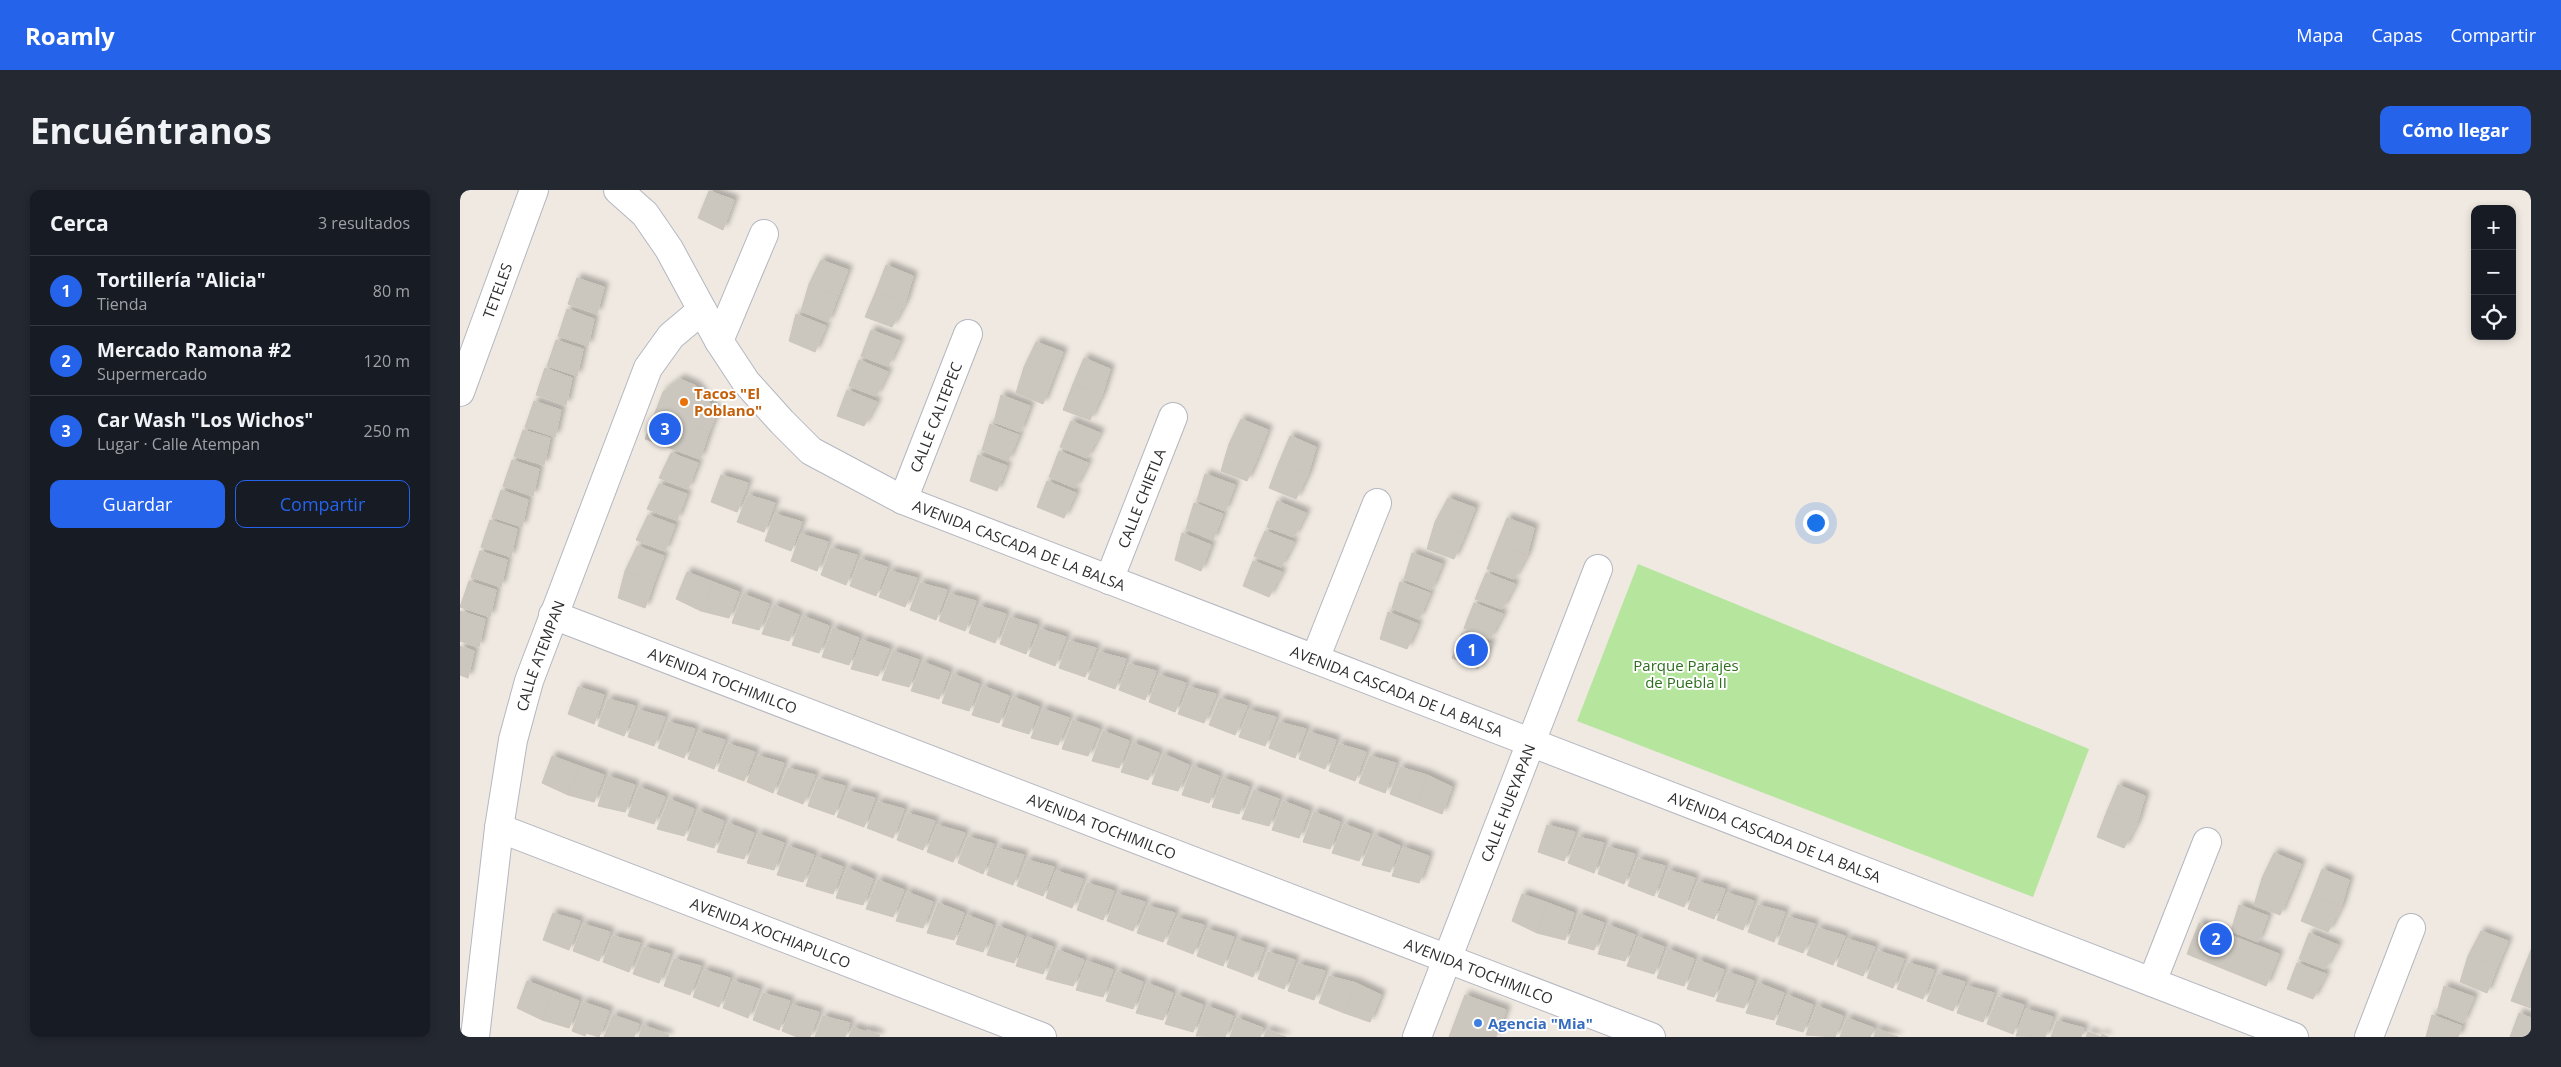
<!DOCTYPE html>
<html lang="es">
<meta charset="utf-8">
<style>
body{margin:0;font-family:"Open Sans",sans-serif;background:#242831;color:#f1f3f6}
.controls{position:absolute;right:15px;top:15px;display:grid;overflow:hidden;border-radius:10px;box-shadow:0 2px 8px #0003}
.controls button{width:45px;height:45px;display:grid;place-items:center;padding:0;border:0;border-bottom:1px solid #363941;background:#171b24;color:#f1f3f6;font:25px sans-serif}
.you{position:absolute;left:1355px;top:332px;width:18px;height:18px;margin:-12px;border:4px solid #fff;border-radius:50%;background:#1a73e8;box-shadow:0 0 0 8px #1a73e833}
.badge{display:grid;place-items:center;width:32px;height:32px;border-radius:50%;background:#2563eb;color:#fff;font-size:16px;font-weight:700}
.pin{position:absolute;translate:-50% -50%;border:2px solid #fff;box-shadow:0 1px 5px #0006}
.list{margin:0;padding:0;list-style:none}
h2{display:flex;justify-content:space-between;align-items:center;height:65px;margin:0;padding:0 20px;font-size:21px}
h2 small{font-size:16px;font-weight:400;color:#9ea1a6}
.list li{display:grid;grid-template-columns:32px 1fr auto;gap:15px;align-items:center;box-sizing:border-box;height:70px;padding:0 20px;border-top:1px solid #363941}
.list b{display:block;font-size:19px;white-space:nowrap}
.list p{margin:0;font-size:16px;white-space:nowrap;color:#9ea1a6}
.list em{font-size:16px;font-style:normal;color:#9ea1a6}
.actions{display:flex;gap:10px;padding:15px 20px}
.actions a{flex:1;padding:11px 0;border:1px solid #2563eb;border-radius:10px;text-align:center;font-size:18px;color:#2563eb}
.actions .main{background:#2563eb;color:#fff}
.icon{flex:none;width:28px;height:28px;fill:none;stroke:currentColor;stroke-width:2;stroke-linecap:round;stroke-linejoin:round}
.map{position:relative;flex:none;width:2071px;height:847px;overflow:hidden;border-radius:10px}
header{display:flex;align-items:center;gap:30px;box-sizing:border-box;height:70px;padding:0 25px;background:#2563eb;color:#fff}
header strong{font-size:24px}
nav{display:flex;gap:28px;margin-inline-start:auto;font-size:18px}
.intro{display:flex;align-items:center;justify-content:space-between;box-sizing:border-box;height:120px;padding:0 30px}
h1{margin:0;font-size:35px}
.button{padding:12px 22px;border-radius:10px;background:#2563eb;color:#fff;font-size:18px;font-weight:700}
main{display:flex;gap:30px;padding:0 30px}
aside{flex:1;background:#171b24;border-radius:10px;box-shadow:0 2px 8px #0003}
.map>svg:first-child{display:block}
</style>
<header>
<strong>Roamly</strong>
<nav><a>Mapa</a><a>Capas</a><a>Compartir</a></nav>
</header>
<div class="intro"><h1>Encuéntranos</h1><a class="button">Cómo llegar</a></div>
<main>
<aside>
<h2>Cerca<small>3 resultados</small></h2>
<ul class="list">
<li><span class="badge">1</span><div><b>Tortillería &quot;Alicia&quot;</b><p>Tienda</p></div><em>80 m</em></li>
<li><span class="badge">2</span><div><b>Mercado Ramona #2</b><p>Supermercado</p></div><em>120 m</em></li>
<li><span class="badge">3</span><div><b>Car Wash &quot;Los Wichos&quot;</b><p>Lugar · Calle Atempan</p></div><em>250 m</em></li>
</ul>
<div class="actions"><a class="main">Guardar</a><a>Compartir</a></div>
</aside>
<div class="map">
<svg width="2071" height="847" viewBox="0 0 2071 847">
<defs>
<filter id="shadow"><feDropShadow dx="4.5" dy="-4.5" stdDeviation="2.5" flood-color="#0004"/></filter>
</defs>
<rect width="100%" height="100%" fill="#efe9e1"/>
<polygon fill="#b6e59e" points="1178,374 1629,559 1573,707 1117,531"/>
<g fill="#cbc7bf" stroke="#cbc5ba" filter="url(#shadow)">
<polygon points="249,1 274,10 263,40 238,28"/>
<polygon points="361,70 388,80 378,106 349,94"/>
<polygon points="426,75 453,86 445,113 416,101"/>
<polygon points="117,88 144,97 137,124 108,114"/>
<polygon points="349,94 378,106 368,132 341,121"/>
<polygon points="416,101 445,113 432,137 405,127"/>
<polygon points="107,119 134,129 128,156 98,146"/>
<polygon points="336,124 366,136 355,162 329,151"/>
<polygon points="411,140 440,151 428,176 401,166"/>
<polygon points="96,150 123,159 117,186 87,176"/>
<polygon points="576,152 603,162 593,188 564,177"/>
<polygon points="624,168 650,179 642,205 613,194"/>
<polygon points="399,170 428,182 416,206 389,196"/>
<polygon points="564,177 593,188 583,214 556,203"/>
<polygon points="85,178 112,188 106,215 76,205"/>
<polygon points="220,189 236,196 257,222 249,242 195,223 203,202"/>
<polygon points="613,194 642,205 630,230 603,220"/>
<polygon points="387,200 417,212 404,236 377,226"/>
<polygon points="541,205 570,216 560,242 534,232"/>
<polygon points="74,211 101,220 95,247 65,237"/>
<polygon points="195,223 222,232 210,258 185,249"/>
<polygon points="781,229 808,240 798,266 769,254"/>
<polygon points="611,231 640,243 627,268 600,257"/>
<polygon points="222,232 249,242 240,269 210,258"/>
<polygon points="530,234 559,245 548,271 522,260"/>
<polygon points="63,240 90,248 84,275 54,266"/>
<polygon points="830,246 856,257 848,284 819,272"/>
<polygon points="769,254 798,266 787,291 761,281"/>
<polygon points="599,261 628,273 615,298 589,287"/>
<polygon points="211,263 238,273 228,299 199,288"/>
<polygon points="518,265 547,276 537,301 510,291"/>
<polygon points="52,270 79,279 73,306 43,296"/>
<polygon points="819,272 848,284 836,309 809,298"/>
<polygon points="745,284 775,295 765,321 737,310"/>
<polygon points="261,285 288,293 277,322 251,312"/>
<polygon points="587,291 616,303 604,328 577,317"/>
<polygon points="199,294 227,304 217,330 187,319"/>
<polygon points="41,300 68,310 62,337 32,327"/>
<polygon points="288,305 315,313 304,342 277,332"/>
<polygon points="988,308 1015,318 1005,344 975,332"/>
<polygon points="817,311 846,323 834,347 807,337"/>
<polygon points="734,313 763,324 753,350 726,339"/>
<polygon points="315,324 342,332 331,361 305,351"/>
<polygon points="188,325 215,335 205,361 176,350"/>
<polygon points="1047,328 1074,338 1067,365 1037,353"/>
<polygon points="30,330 57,339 51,367 21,357"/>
<polygon points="975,332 1005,344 994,369 967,359"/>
<polygon points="805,341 834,352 821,377 794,366"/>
<polygon points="722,343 751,355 741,381 715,370"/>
<polygon points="341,344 368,352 357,381 331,371"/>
<polygon points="1037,353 1067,365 1054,389 1027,379"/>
<polygon points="177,356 204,366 194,392 165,381"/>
<polygon points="371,358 397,365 386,395 361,385"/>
<polygon points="20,361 47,370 41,397 11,387"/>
<polygon points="952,363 982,374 971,400 944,389"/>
<polygon points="400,369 427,377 416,406 390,396"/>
<polygon points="793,371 822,382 809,407 783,396"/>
<polygon points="165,381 194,392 185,418 158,408"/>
<polygon points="430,381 457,388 445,417 419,407"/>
<polygon points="227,382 253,392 241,421 216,409"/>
<polygon points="1026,383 1055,394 1042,419 1015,409"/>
<polygon points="9,391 36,400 30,427 0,417"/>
<polygon points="253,392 279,402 269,428 241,421"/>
<polygon points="940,392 970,403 959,429 932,418"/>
<polygon points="460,393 487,400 476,430 450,420"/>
<polygon points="283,404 309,414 299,440 272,433"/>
<polygon points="490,404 516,411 505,441 479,431"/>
<polygon points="1014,413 1043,424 1030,449 1004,438"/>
<polygon points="314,415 339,425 329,451 302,444"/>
<polygon points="519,416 546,424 535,453 509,443"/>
<polygon points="0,421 25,429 19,457 0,451"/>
<polygon points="928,422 958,434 947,459 920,449"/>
<polygon points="343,426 369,436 359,463 332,455"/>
<polygon points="550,427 577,435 566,464 540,454"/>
<polygon points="373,438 399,448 389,475 362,467"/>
<polygon points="580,439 606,447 595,476 569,466"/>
<polygon points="1002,443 1031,454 1018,479 992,468"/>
<polygon points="402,450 429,459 418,486 391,479"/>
<polygon points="609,451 636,458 625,487 599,478"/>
<polygon points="0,456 14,461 8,488 0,485"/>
<polygon points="433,461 459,470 449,497 422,490"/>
<polygon points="639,462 666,469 655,499 628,489"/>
<polygon points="463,472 489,482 479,509 451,501"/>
<polygon points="669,474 696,481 685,510 659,500"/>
<polygon points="493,484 519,494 509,521 482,513"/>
<polygon points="699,485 726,493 715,522 689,512"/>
<polygon points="523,496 549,506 539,533 512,525"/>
<polygon points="118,497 144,505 134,534 108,524"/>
<polygon points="729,497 756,504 744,533 718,524"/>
<polygon points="553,507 579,517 569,544 542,536"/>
<polygon points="760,508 787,516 775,545 749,535"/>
<polygon points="148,509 175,516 164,546 138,536"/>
<polygon points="583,519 609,528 598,555 571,548"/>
<polygon points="178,520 205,527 194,556 168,547"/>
<polygon points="789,520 816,527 805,556 779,547"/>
<polygon points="613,530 639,539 628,566 602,559"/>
<polygon points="208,532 235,539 224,568 198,558"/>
<polygon points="819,532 846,539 835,568 809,558"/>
<polygon points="643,541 669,551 659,578 632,571"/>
<polygon points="238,542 265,550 254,579 228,569"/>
<polygon points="849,542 876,550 865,579 839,569"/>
<polygon points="673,553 699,563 688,590 661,582"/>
<polygon points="268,554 295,562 284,591 258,581"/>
<polygon points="879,554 906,562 895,591 869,581"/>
<polygon points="703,564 729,575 718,601 692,594"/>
<polygon points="92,566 119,576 108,605 82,593"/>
<polygon points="298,566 324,573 313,603 287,592"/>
<polygon points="910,566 936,573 925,603 899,593"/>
<polygon points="119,576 144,585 134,612 108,605"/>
<polygon points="733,576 759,586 749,613 722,605"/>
<polygon points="940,577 967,585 956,614 930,604"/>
<polygon points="328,578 355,585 343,614 317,604"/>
<polygon points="967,585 992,597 982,624 956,614"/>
<polygon points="148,586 175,595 165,622 138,616"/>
<polygon points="763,588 789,597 779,624 752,617"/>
<polygon points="358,589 385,596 374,625 348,616"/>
<polygon points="1658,595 1685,606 1677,633 1647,621"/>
<polygon points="179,597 205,607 194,634 168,626"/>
<polygon points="794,600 819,609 809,636 782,629"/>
<polygon points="388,601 415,608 404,637 377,627"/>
<polygon points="209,609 234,619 224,646 197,639"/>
<polygon points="823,611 849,621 839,648 812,640"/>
<polygon points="418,612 444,619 433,648 407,638"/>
<polygon points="238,621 264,631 254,658 227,650"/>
<polygon points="1647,621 1677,633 1664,658 1637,647"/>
<polygon points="854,622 880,632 870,659 843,652"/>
<polygon points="447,623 475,631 463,660 437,650"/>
<polygon points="268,633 294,643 284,669 257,662"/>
<polygon points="884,634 910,644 899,671 872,663"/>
<polygon points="477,635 505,643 493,672 467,662"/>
<polygon points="1087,635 1115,642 1104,671 1078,662"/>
<polygon points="298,644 324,653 314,680 287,673"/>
<polygon points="914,645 940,656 930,682 902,675"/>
<polygon points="508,647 534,654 523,684 498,673"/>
<polygon points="1118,647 1144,653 1134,683 1108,673"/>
<polygon points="328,656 354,665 343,692 317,685"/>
<polygon points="943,657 969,666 959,693 932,686"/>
<polygon points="1148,657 1175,664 1164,694 1138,684"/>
<polygon points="537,658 564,665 553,695 527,685"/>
<polygon points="1814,663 1841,674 1831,699 1802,688"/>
<polygon points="357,667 383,677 373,704 346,696"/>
<polygon points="1178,669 1205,676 1194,706 1168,696"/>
<polygon points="567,670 594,677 583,706 557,696"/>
<polygon points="387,678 413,689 403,715 376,708"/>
<polygon points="1862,679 1889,690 1881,717 1852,705"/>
<polygon points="1208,680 1235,688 1224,717 1198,707"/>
<polygon points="596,681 623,689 612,718 586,708"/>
<polygon points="1802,688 1831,699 1820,725 1794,715"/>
<polygon points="418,690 444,700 433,727 406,719"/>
<polygon points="1238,692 1265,699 1254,729 1228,719"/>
<polygon points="627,693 654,701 643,730 617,720"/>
<polygon points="447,702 473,712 463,738 436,731"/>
<polygon points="1267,703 1294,711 1283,740 1257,730"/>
<polygon points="657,704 685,712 673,741 647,731"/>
<polygon points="1062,704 1088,713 1077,743 1052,731"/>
<polygon points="1852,705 1881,717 1868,742 1841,731"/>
<polygon points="478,713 504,723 494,750 467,743"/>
<polygon points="1088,713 1114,723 1105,750 1077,743"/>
<polygon points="1298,715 1325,722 1314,752 1288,742"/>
<polygon points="1779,715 1808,726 1798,752 1771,741"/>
<polygon points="688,716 715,723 703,752 677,743"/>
<polygon points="93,723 120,731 109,760 83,750"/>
<polygon points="1119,724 1144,733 1134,760 1108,753"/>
<polygon points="507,725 533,735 523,762 496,754"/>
<polygon points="1328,727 1355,734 1343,763 1318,754"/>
<polygon points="717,728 744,735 733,764 707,754"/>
<polygon points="1739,733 1819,764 1806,796 1727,764"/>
<polygon points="123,734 150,742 139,771 113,761"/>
<polygon points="1148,735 1175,745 1165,771 1138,764"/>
<polygon points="538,736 564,746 554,773 527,765"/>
<polygon points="1358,738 1385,746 1373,775 1347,765"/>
<polygon points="747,739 774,747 763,776 737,766"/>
<polygon points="2021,741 2048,751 2037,777 2008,766"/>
<polygon points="1849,743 1878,755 1865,779 1839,769"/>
<polygon points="153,746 180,753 169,782 143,772"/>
<polygon points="567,747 593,757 583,784 556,776"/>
<polygon points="1178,747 1204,757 1194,784 1167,776"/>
<polygon points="1387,749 1415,757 1403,786 1377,776"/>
<polygon points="777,750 804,758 793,787 767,777"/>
<polygon points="184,757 210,764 199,793 173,784"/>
<polygon points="1208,759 1234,769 1224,796 1197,788"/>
<polygon points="598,760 624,770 613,796 586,789"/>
<polygon points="2071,760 2071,789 2061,785"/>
<polygon points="1418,761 1444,769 1433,798 1407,788"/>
<polygon points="808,762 835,770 824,799 798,789"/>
<polygon points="2008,766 2037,777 2027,803 2000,792"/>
<polygon points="214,769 241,776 230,805 204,796"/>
<polygon points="1238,770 1264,780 1254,807 1227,799"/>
<polygon points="627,771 653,780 643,807 616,800"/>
<polygon points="1448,773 1474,780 1463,809 1437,799"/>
<polygon points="1837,773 1866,784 1853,809 1827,799"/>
<polygon points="838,774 865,781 854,810 828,801"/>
<polygon points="244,780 270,788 259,817 233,807"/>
<polygon points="657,782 683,792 673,819 646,811"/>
<polygon points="1268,782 1294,791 1284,818 1256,811"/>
<polygon points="1478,784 1505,792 1493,821 1467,811"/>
<polygon points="2061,785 2071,789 2071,818 2051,811"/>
<polygon points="869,786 896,793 884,823 859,813"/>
<polygon points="67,791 93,801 82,830 57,818"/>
<polygon points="273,791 299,799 288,828 263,818"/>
<polygon points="687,793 713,803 703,830 676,823"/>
<polygon points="896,793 921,805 910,832 884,823"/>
<polygon points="1298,793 1324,803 1314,830 1286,823"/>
<polygon points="1507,796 1534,803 1523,832 1497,823"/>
<polygon points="1984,796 2014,807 2003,833 1977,822"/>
<polygon points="93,801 119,811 109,838 82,830"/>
<polygon points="303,803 330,811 319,840 293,830"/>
<polygon points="717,805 743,815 733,842 705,834"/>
<polygon points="1005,805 1046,820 1036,847 989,847"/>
<polygon points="1327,805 1353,815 1343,842 1316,834"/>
<polygon points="1538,807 1564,815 1553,844 1527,834"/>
<polygon points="123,812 149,821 139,847 126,843 125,846 112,841"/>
<polygon points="332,815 359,822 350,847 337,847 322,841"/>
<polygon points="747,816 773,826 765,847 736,846"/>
<polygon points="1357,816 1383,826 1375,847 1346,845"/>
<polygon points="1566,819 1593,827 1585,847 1556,846"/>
<polygon points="2059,823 2071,828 2071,847 2050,847"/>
<polygon points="153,825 179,834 174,847 144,847"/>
<polygon points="1972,825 2002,836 1998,847 1966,847"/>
<polygon points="363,826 390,833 385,847 355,847"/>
<polygon points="777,828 803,838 800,847 770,847"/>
<polygon points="1387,828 1414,838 1410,847 1380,847"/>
<polygon points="1597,831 1624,838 1621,847 1591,847"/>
<polygon points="183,835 209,845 208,847 179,847"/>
<polygon points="393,837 406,842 407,840 420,845 419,847 389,847"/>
<polygon points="1417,839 1438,847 1414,847"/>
<polygon points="807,840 826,847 804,847"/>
<polygon points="1628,842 1641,847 1642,844 1648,847 1626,847"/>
</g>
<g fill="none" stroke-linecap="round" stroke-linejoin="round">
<defs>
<g id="minor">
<path id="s1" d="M158 0 185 24 209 59 259 151 286 192 322 232 351 261 443 310 1834 847"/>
<polyline points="259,151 304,44"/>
<path id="s2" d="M0 202 74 0"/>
<path id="s3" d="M443 310 508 144"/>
<path id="s4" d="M649 390 713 227"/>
<path id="s5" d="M93 425 1191 847"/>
<polyline points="855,469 917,313"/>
<path id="s6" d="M39 638 582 847"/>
<polyline points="1692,792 1747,652"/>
<path id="s7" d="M15 847 39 638 53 550 69 491 188 178 211 146 242 120"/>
<path id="s8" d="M957 847 1138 379"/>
<polyline points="1909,847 1951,738"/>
</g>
</defs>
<use href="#minor" stroke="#b4b7c1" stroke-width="30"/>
<use href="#minor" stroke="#fff" stroke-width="28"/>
</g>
<circle fill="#e8710a" stroke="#fff" stroke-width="2" cx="224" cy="212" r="5"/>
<circle fill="#3f7fe0" stroke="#fff" stroke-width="2" cx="1018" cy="833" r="5"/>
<g text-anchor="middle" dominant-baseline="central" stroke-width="4" stroke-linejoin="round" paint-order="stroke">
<g font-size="15" fill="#2e2e2e" stroke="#fff">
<text stroke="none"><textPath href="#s2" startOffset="108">TETELES</textPath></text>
<text stroke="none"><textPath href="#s3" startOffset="89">CALLE CALTEPEC</textPath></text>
<text stroke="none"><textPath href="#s4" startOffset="88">CALLE CHIETLA</textPath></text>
<text stroke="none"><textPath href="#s1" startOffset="556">AVENIDA CASCADA DE LA BALSA</textPath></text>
<text stroke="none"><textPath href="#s7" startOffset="388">CALLE ATEMPAN</textPath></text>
<text stroke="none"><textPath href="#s5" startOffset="182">AVENIDA TOCHIMILCO</textPath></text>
<text stroke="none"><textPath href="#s1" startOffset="961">AVENIDA CASCADA DE LA BALSA</textPath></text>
<text stroke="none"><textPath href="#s8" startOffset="251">CALLE HUEYAPAN</textPath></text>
<text stroke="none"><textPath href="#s5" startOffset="588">AVENIDA TOCHIMILCO</textPath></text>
<text stroke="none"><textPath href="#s1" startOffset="1366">AVENIDA CASCADA DE LA BALSA</textPath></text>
<text stroke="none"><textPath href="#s6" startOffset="291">AVENIDA XOCHIAPULCO</textPath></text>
<text stroke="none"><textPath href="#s5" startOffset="992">AVENIDA TOCHIMILCO</textPath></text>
</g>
<g font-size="15" font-weight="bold" fill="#c56008" stroke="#fff" text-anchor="start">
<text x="234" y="203">Tacos "El<tspan x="234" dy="17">Poblano"</tspan></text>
</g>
<g font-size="15" fill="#2c6e1b" stroke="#fff">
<text x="1226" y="475">Parque Parajes<tspan x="1226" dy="17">de Puebla II</tspan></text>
</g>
<g font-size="15" font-weight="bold" fill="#366cbe" stroke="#fff" text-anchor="start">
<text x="1028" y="833">Agencia "Mia"</text>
</g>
</g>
</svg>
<div class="controls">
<button>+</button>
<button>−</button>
<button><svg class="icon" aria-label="locate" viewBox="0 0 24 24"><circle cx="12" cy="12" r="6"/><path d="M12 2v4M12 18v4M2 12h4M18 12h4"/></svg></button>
</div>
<div class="you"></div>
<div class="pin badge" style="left:1012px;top:460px">1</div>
<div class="pin badge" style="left:1756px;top:749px">2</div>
<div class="pin badge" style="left:205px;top:239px">3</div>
</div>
</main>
